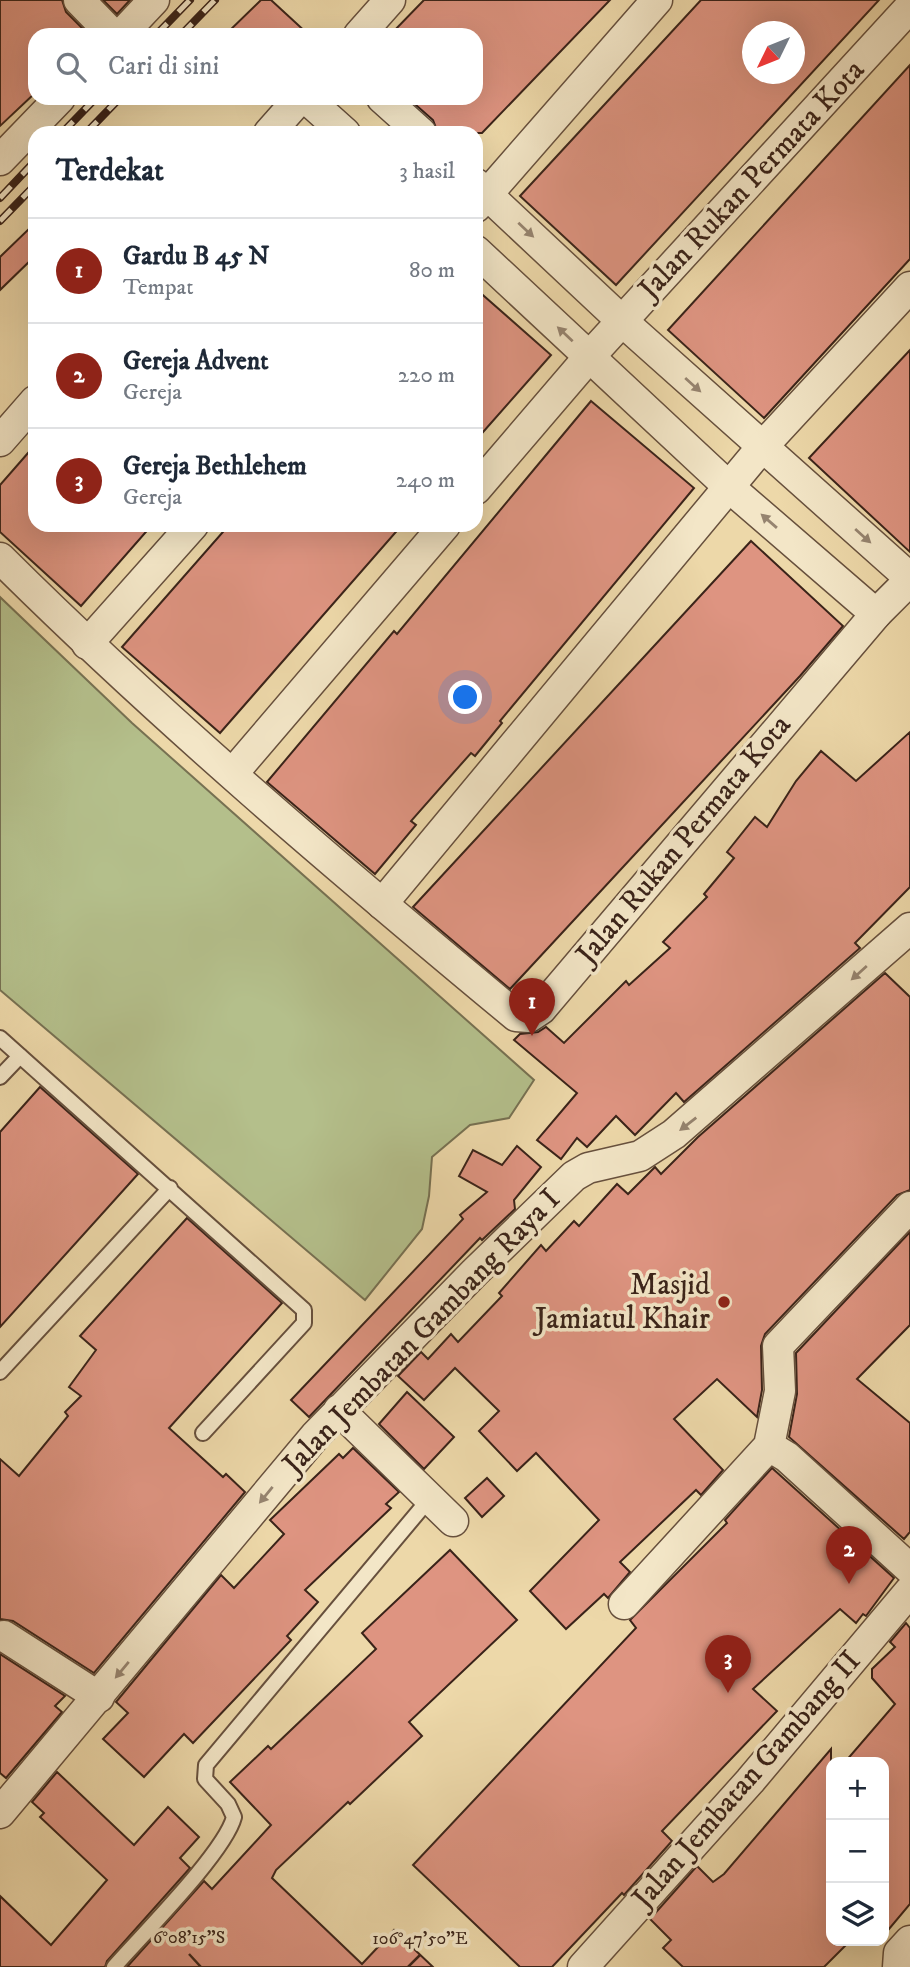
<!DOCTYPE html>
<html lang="id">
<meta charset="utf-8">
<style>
body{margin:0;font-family:"IM FELL DW Pica",serif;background:#f6f6f7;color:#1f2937}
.controls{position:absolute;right:21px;bottom:21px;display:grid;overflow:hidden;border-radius:14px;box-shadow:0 7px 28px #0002}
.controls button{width:63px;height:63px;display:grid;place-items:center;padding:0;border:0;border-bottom:2px solid #e0e1e3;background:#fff;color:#1f2937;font:35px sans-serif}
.compass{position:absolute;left:742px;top:21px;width:63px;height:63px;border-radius:50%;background:#fff;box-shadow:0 7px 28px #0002;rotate:227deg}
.you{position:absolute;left:466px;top:698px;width:24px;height:24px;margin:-18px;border:5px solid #fff;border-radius:50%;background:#1a73e8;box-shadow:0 0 0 10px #1a73e833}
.badge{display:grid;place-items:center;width:46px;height:46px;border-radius:50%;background:#8f2418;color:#fff;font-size:23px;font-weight:700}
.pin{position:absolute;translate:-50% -58px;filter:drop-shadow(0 2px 4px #0008)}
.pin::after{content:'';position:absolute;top:37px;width:24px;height:21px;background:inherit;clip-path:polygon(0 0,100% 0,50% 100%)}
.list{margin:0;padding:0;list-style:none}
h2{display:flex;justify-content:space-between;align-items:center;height:91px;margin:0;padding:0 28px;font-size:30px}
h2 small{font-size:23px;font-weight:400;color:#747a83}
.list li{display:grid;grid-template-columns:46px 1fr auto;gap:21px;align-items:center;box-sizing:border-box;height:105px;padding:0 28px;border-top:2px solid #e0e1e3}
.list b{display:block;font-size:26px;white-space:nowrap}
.list p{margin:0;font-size:23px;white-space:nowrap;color:#747a83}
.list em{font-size:23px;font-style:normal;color:#747a83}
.icon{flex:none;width:38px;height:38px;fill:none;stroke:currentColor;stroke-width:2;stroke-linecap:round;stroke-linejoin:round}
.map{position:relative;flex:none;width:910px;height:1967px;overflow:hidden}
.search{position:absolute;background:#fff;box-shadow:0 7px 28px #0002;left:28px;top:28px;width:455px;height:77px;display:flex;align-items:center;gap:18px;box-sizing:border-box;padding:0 24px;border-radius:21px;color:#747a83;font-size:26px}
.panel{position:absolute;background:#fff;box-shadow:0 7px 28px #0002;left:28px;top:126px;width:455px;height:406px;border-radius:21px}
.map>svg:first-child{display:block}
</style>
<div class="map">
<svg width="910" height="1967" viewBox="0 0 910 1967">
<rect width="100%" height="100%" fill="#edd8a9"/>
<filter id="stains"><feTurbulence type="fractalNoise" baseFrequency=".00286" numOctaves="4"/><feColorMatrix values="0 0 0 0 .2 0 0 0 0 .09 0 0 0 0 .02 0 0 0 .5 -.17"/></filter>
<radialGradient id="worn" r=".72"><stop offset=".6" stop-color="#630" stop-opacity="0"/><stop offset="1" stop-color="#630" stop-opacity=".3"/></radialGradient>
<polygon fill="#b4bf8b" stroke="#777152" stroke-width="2" points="0,597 132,723 534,1080 509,1118 470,1125 432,1157 429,1196 422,1229 365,1300 0,990"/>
<g fill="#de9481" stroke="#3a2319" stroke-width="2" fill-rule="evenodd">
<polygon points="0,0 62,0 66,12 89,35 35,35 35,93 0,126"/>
<polygon points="103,0 130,0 117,14"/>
<polygon points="261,0 271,0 309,35 225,35"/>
<polygon points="424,0 610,0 482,133 438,133 433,120 408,98 476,98 476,35 390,35"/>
<path d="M701 0H879L616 285 520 196ZM752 32H794V74H752Z"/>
<polygon points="910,65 910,259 764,418 668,330"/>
<polygon points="35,223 35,256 0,290 0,257"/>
<polygon points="476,289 551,355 476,440"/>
<polygon points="910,350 910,552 809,458"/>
<polygon points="591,401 694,488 500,721 502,723 475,756 471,753 411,821 416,825 375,874 267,782 394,631 397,634"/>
<polygon points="35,445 35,525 152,525 81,606 0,532 0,485"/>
<polygon points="229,525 402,525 220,733 122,647"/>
<polygon points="751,541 843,626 800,676 510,989 413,907"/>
<polygon points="910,732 910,887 855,943 860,948 684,1102 676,1093 635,1135 616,1116 587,1147 577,1138 561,1159 537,1140 577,1093 514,1040 520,1034 538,1032 546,1027 564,1043 626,981 629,985 670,948 663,942 707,897 704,894 734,858 727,852 755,817 767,827 796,781 821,751 856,781"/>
<polygon points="885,973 910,997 910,1190 897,1195 765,1334 761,1346 762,1390 757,1417 717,1379 674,1419 723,1470 701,1495 696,1490 620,1562 630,1572 608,1598 604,1594 566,1629 530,1591 599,1520 536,1453 517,1471 479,1431 499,1411 455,1368 424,1400 398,1376 421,1352 428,1359 451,1334 458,1342 502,1296 499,1293 541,1245 546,1251 574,1221 579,1226 617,1184 628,1194 655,1167 661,1174 698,1137"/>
<polygon points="40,1087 138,1174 0,1327 0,1132"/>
<polygon points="517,1146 541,1167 514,1200 515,1209 482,1240 480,1238 309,1417 291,1400 463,1219 460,1215 487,1192 459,1176 473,1150 502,1165"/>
<polygon points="187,1218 282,1303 169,1428 223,1477 226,1474 245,1492 94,1673 13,1621 0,1619 0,1459 19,1476 68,1416 65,1412 81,1396 69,1387 96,1350 80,1336"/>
<polygon points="910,1232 910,1325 857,1379 910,1423 910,1532 904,1539 789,1437 797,1394 796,1353"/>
<polygon points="407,1392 454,1437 424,1469 379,1424"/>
<polygon points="353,1448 399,1492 386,1504 391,1508 305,1590 318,1602 287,1636 291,1640 193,1743 184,1734 144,1777 103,1739 128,1713 116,1702 221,1575 234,1588 284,1534 270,1520 339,1454 343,1458"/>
<polygon points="772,1468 894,1578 866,1616 863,1614 856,1623 840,1609 753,1689 777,1711 662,1831 672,1841 624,1895 622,1893 552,1967 520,1967 413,1865 636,1628 630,1620 727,1523 725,1520"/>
<polygon points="487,1478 504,1496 482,1517 465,1498"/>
<polygon points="450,1550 517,1620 409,1722 422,1736 350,1804 348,1802 276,1870 272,1878 362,1964 394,1930 433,1967 127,1967 204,1881 212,1889 271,1825 230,1782 268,1746 271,1749 376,1649 362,1633"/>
<polygon points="906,1623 910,1628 910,1904 884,1935 884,1762 845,1762 895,1704 872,1678 872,1669 895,1647 890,1642"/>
<polygon points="0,1654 65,1696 55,1706 62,1712 6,1778 0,1773"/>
<polygon points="831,1749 831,1941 850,1941 824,1967 683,1967 663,1948 671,1940 650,1919 697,1866 713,1882 724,1874"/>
<polygon points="57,1772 134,1845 168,1807 199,1837 180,1858 190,1868 107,1961 105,1967 0,1967 0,1896 51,1945 107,1880 40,1817 44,1813 32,1802"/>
</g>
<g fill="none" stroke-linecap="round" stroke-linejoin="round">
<defs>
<g id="service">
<polyline points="0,1038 304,1310 304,1323 203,1433"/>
<polyline points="0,1077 20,1056"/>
<polyline points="0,1372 170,1188"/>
<path d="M114 1967C142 1935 225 1852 234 1817L228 1804 205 1779 206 1765 430 1498"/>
</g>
<g id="minor">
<polyline points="79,0 113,35"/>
<polyline points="121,35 154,0"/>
<polyline points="359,35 390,0"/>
<polyline points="306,98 345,133"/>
<polyline points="382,98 421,133"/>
<polyline points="269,133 300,98"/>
<polyline points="0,160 60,98"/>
<polyline points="476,184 622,321 910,578"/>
<polyline points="476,207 657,0"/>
<polyline points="476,251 729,487 876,614"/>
<polyline points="0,441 35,401"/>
<polyline points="476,489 589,357 910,7"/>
<path d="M0 558C163 720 339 869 516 1016L529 1017 541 1009 876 614 910 580"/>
<polyline points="87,644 193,525"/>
<polyline points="233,773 445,525"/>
<polyline points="382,904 762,447 910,287"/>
<polyline points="339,1410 453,1521"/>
<polyline points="769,1446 787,1457 910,1569"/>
<polyline points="624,1604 769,1446 780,1391 778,1346 910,1207"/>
<polyline points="4,1636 99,1697"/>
<polyline points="0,1813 315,1436 475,1272 574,1176 588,1168 640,1156 674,1134 910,928"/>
<polyline points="583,1967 750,1781 910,1591"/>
<polyline points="898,1967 899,1953 910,1941"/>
</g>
</defs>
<use href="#service" stroke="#67503d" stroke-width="18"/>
<use href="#minor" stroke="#67503d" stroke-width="33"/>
<use href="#service" stroke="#f3e6c7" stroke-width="14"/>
<use href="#minor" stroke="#f3e6c7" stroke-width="30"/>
<defs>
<g id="rail">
<polyline points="156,35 190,0"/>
<polyline points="181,35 215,0"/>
<polyline points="62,133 96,98"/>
<polyline points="86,133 120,98"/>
<polyline points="0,198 35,161"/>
<polyline points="0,221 35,185"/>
</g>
</defs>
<use href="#rail" stroke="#3a2319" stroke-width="8"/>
<use href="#rail" stroke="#f3e6c7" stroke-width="5" stroke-dasharray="16" stroke-linecap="butt"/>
</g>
<defs><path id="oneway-solid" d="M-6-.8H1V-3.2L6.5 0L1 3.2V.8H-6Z" transform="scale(1.75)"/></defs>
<g fill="#968470">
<use href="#oneway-solid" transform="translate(526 230) rotate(43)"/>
<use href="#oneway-solid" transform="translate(565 334) rotate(-137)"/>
<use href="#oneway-solid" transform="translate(693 385) rotate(42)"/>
<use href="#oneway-solid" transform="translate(769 521) rotate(-139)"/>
<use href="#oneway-solid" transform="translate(863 536) rotate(42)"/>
<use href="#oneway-solid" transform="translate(859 973) rotate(138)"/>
<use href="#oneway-solid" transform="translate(688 1124) rotate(142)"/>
<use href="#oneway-solid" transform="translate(266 1495) rotate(129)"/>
<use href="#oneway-solid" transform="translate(122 1670) rotate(130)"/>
</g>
<path fill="none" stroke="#3a2319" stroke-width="2.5" d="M189 1954 201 1967M408 1967 420 1955"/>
<circle fill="#8f2418" stroke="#f3e6c7" stroke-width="2.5" cx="724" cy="1302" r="7"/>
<g text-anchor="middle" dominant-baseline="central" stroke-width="7" stroke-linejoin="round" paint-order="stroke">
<g font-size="30" fill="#3a2319" stroke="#f3e6c7">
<text transform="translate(752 180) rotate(-47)">Jalan Rukan Permata Kota</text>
<text transform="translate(684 840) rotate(-50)">Jalan Rukan Permata Kota</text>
<text transform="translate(422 1332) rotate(-46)">Jalan Jembatan Gambang Raya I</text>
<text transform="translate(747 1780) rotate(-49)">Jalan Jembatan Gambang II</text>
</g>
<g font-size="30" fill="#3a2319" stroke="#f3e6c7" text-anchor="end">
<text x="710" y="1285">Masjid<tspan x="710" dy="34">Jamiatul Khair</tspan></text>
</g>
</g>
<g font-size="18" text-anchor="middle" fill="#3a2319" stroke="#f3e6c7" stroke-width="7" stroke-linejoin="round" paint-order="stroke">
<text x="189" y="1943">6°08'15"S</text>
<text x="420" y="1944">106°47'50"E</text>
</g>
<rect width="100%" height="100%" filter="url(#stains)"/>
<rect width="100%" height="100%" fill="url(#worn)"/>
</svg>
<div class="controls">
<button>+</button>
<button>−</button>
<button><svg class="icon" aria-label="layers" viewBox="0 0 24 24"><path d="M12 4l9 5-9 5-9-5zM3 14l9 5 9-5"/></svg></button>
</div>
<svg class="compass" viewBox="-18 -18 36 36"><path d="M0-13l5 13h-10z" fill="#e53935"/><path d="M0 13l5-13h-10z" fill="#747a83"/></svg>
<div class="you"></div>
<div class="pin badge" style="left:532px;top:1036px">1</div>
<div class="pin badge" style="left:849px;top:1584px">2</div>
<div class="pin badge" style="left:728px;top:1693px">3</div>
<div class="search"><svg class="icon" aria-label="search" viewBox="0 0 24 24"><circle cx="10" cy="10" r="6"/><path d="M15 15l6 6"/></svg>Cari di sini</div>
<section class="panel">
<h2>Terdekat<small>3 hasil</small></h2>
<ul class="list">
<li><span class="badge">1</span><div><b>Gardu B 45 N</b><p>Tempat</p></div><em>80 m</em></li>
<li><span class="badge">2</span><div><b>Gereja Advent</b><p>Gereja</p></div><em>220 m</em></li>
<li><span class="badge">3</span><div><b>Gereja Bethlehem</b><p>Gereja</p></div><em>240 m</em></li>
</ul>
</section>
</div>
